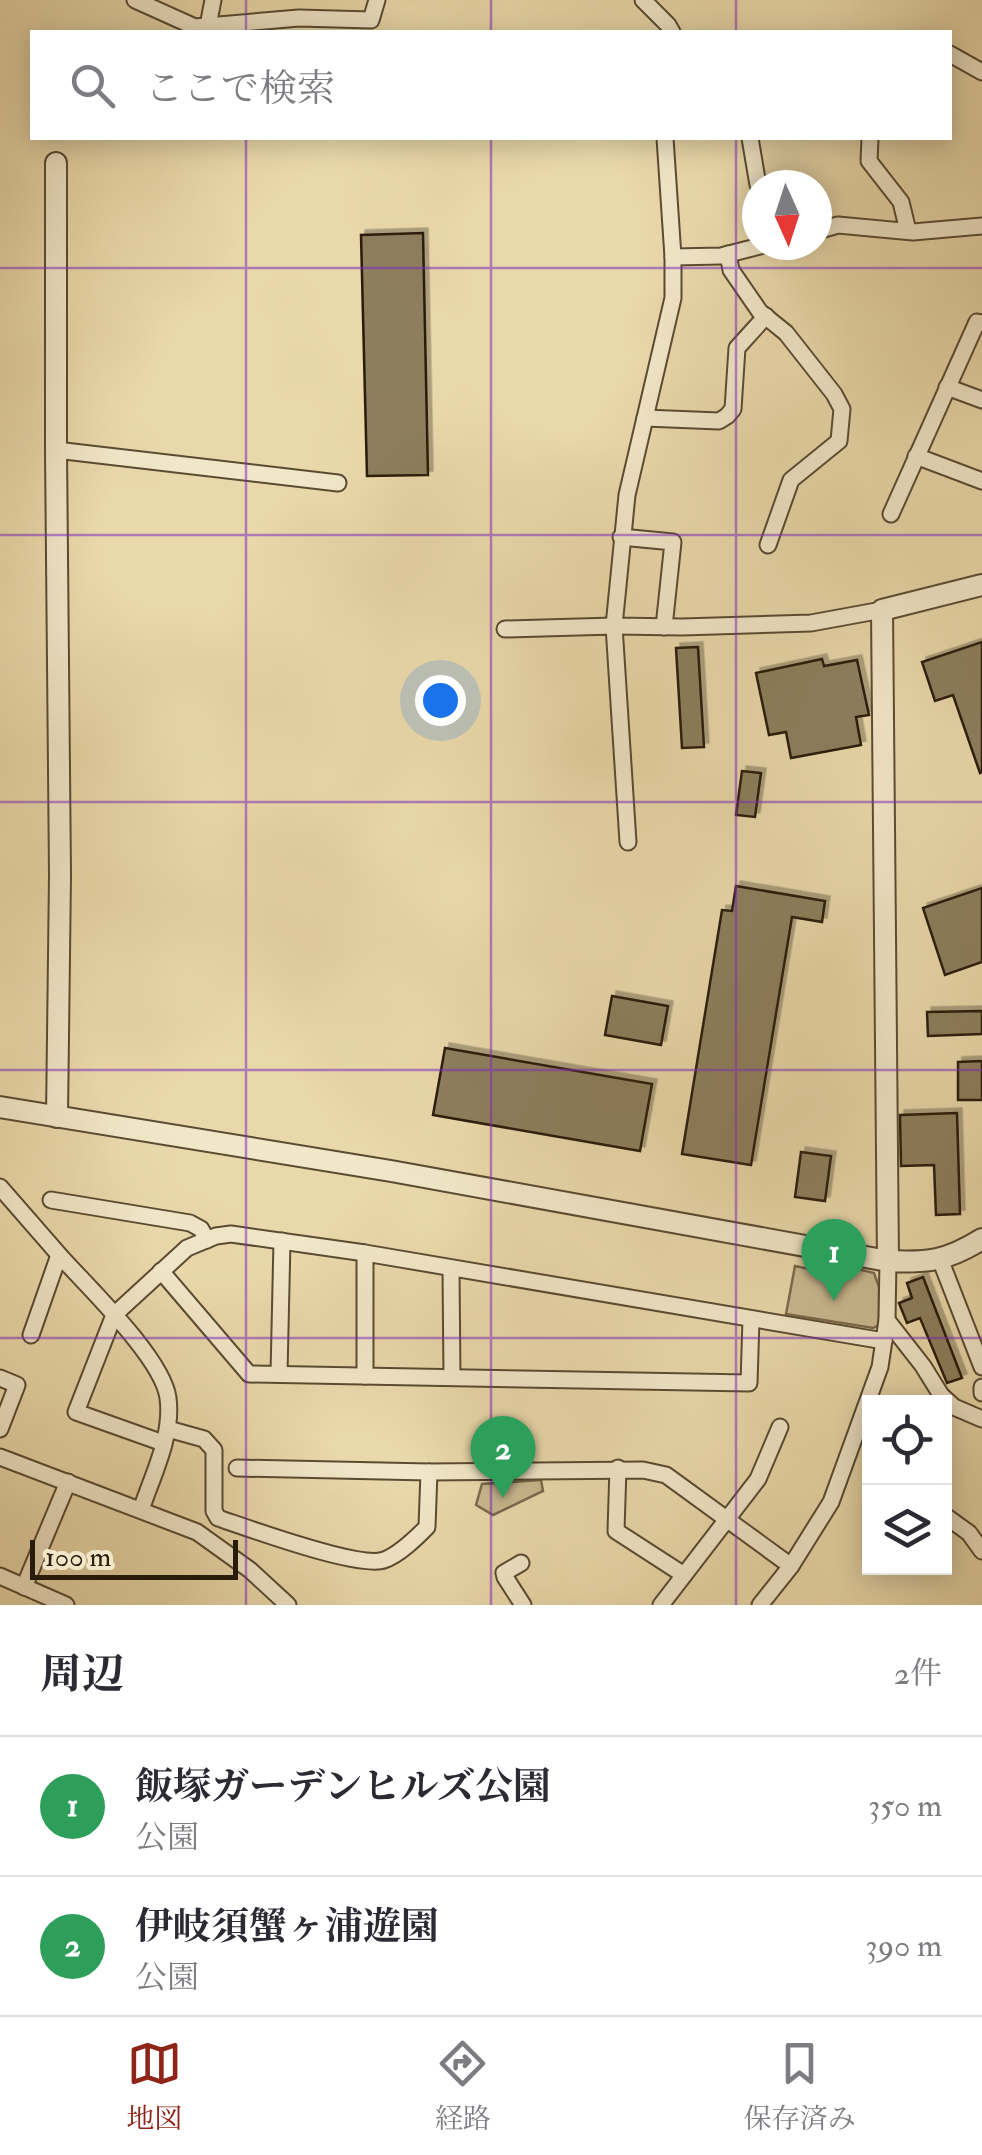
<!DOCTYPE html>
<html lang="ja">
<meta charset="utf-8">
<style>
body{margin:0;font-family:"IM FELL Double Pica","Noto Serif JP",serif;background:#f7f7f7;color:#2b2b33}
.controls{position:absolute;right:30px;bottom:30px;display:grid;overflow:hidden;border-radius:0px;box-shadow:0 5px 25px #0003}
.controls button{width:90px;height:90px;display:grid;place-items:center;padding:0;border:0;border-bottom:2px solid #e1e1e2;background:#fff;color:#2b2b33;font:50px sans-serif}
.compass{position:absolute;left:742px;top:170px;width:90px;height:90px;border-radius:50%;background:#fff;box-shadow:0 5px 25px #0003;rotate:177deg}
.scale{position:absolute;left:30px;bottom:25px;width:208px;box-sizing:border-box;padding-left:10px;border:5px solid #2a1c0a;border-top:0;font-size:28px;line-height:35px;white-space:nowrap;color:#2a1c0a;-webkit-text-stroke:8px #f1e6c8;paint-order:stroke}
.you{position:absolute;left:440px;top:700px;width:35px;height:35px;margin:-25px;border:8px solid #fff;border-radius:50%;background:#1a73e8;box-shadow:0 0 0 15px #1a73e833}
.badge{display:grid;place-items:center;width:65px;height:65px;border-radius:50%;background:#8f2418;color:#fff;font-size:32px;font-weight:700}
.pin{position:absolute;translate:-50% -82px;filter:drop-shadow(0 2px 5px #0008)}
.pin::after{content:'';position:absolute;top:52px;width:35px;height:30px;background:inherit;clip-path:polygon(0 0,100% 0,50% 100%)}
.list{margin:0;padding:0;list-style:none}
h2{display:flex;justify-content:space-between;align-items:center;height:130px;margin:0;padding:0 40px;font-size:42px}
h2 small{font-size:32px;font-weight:400;color:#7c7c81}
.list li{display:grid;grid-template-columns:65px 1fr auto;gap:30px;align-items:center;box-sizing:border-box;height:140px;padding:0 40px;border-top:2px solid #e1e1e2}
.list b{display:block;font-size:38px;white-space:nowrap}
.list p{margin:0;font-size:32px;white-space:nowrap;color:#7c7c81}
.list em{font-size:32px;font-style:normal;color:#7c7c81}
.icon{flex:none;width:55px;height:55px;fill:none;stroke:currentColor;stroke-width:2;stroke-linecap:round;stroke-linejoin:round}
.map{position:relative;flex:none;width:982px;height:1605px;overflow:hidden}
.search{position:absolute;background:#fff;box-shadow:0 5px 25px #0003;left:30px;right:30px;top:30px;height:110px;display:flex;align-items:center;gap:25px;box-sizing:border-box;padding:0 35px;border-radius:0px;color:#7c7c81;font-size:38px}
.sheet{height:410px;background:#fff}
nav{display:flex;justify-content:space-around;align-items:center;box-sizing:border-box;height:140px;border-top:2px solid #e1e1e2;background:#fff;font-size:28px;color:#7c7c81}
nav a{display:grid;justify-items:center;gap:5px}
nav .on{color:#8f2418}
.map>svg:first-child{display:block}
</style>
<div class="map">
<svg width="982" height="1605" viewBox="0 0 982 1605">
<defs>
<filter id="shadow"><feDropShadow dx="4.5" dy="-4.5" stdDeviation="0" flood-color="#0004"/></filter>
</defs>
<rect width="100%" height="100%" fill="#e9d8aa"/>
<filter id="stains"><feTurbulence type="fractalNoise" baseFrequency=".002" numOctaves="4"/><feColorMatrix values="0 0 0 0 .2 0 0 0 0 .09 0 0 0 0 .02 0 0 0 .5 -.17"/></filter>
<radialGradient id="worn" r=".72"><stop offset=".6" stop-color="#630" stop-opacity="0"/><stop offset="1" stop-color="#630" stop-opacity=".3"/></radialGradient>
<g fill="#c9b88f" stroke="#7a6a4c" stroke-width="2.5">
<polygon points="795,1266 829,1273 839,1268 849,1267 874,1273 879,1287 879,1325 873,1328 786,1314"/>
<polygon points="541,1480 543,1491 493,1515 476,1505 482,1484"/>
</g>
<g fill="#8d7e5d" stroke="#2a1c0a" stroke-width="2.5" filter="url(#shadow)">
<polygon points="423,233 428,475 367,476 361,235"/>
<polygon points="982,642 982,772 980,773 953,695 935,701 922,662"/>
<polygon points="698,647 704,747 682,748 676,648"/>
<polygon points="822,659 824,666 857,660 869,715 856,717 861,745 791,758 786,732 769,735 756,673"/>
<polygon points="742,771 761,773 755,817 736,815"/>
<polygon points="736,886 825,901 822,922 792,917 751,1165 682,1154 722,910 732,911"/>
<polygon points="982,888 982,962 945,975 923,908"/>
<polygon points="612,996 668,1006 661,1045 605,1035"/>
<polygon points="982,1011 982,1034 928,1036 927,1012"/>
<polygon points="445,1048 652,1084 640,1151 433,1115"/>
<polygon points="982,1061 982,1100 958,1100 958,1062"/>
<polygon points="957,1113 960,1214 936,1215 934,1165 901,1166 900,1115"/>
<polygon points="801,1152 831,1156 825,1201 795,1197"/>
<polygon points="923,1277 962,1378 947,1383 920,1318 907,1323 899,1303 912,1298 907,1283"/>
</g>
<g fill="none" stroke-linecap="round" stroke-linejoin="round">
<defs>
<g id="minor">
<polyline points="135,0 195,27 299,18 371,20 377,0"/>
<polyline points="643,0 668,25 672,32"/>
<polyline points="208,26 213,0"/>
<polyline points="950,54 982,72"/>
<polyline points="665,138 673,257 673,298 627,495 614,626 682,627 811,623 882,610"/>
<polyline points="750,138 758,185"/>
<polyline points="870,138 869,161 901,202 908,231"/>
<polyline points="817,231 838,225 913,232 982,226"/>
<polyline points="728,254 731,270 760,312 786,333 834,394 842,409 839,441 791,480 768,545"/>
<polyline points="673,257 721,256 764,245"/>
<polyline points="947,387 982,400"/>
<polyline points="645,418 719,421 727,416 733,409 737,348 766,316"/>
<polyline points="56,450 338,483"/>
<polyline points="916,456 982,481"/>
<polyline points="891,514 977,322 982,323"/>
<polyline points="621,537 673,542 664,627"/>
<polyline points="505,629 614,626 628,842"/>
<path d="M0 1187C20 1210 41 1234 61 1257 89 1288 163 1359 168 1398 173 1436 153 1474 141 1510"/>
<polyline points="51,1200 190,1223 201,1229 207,1240"/>
<polyline points="940,1259 982,1367"/>
<polyline points="451,1269 452,1377"/>
<polyline points="161,1271 249,1374 749,1383 751,1319"/>
<polyline points="887,1320 923,1366 941,1395 954,1407 982,1419"/>
<polyline points="31,1335 59,1255"/>
<polyline points="279,1374 282,1241"/>
<polyline points="365,1376 365,1253"/>
<polyline points="0,1378 17,1385 0,1429"/>
<polyline points="982,1387 982,1393"/>
<path d="M168 1429 204 1439 214 1450V1511L218 1518C248 1528 359 1569 384 1560 399 1555 416 1538 427 1527L429 1472"/>
<polyline points="163,1443 76,1412 114,1315 187,1248 216,1236 231,1234 365,1253 884,1341"/>
<polyline points="0,1457 197,1532 250,1570 288,1605"/>
<polyline points="237,1468 429,1472 643,1470 666,1475 791,1566"/>
<polyline points="618,1468 616,1531 684,1575"/>
<polyline points="944,1515 969,1533 982,1551"/>
<polyline points="521,1563 504,1573 505,1577 523,1605"/>
<polyline points="0,1576 66,1605"/>
<polyline points="24,1587 68,1482"/>
<polyline points="661,1605 758,1479 780,1427"/>
<polyline points="760,1605 791,1566 831,1502 880,1367 887,1320 888,1261"/>
</g>
<g id="tertiary">
<polyline points="56,163 56,450 60,875 57,1117"/>
<path d="M0 1107 391 1171 888 1261C928 1263 947 1261 982 1239"/>
<polyline points="888,1261 882,610 982,585"/>
</g>
</defs>
<use href="#minor" stroke="#5a4b32" stroke-width="19"/>
<use href="#tertiary" stroke="#5a4b32" stroke-width="24"/>
<use href="#minor" stroke="#f1e6c8" stroke-width="15"/>
<use href="#tertiary" stroke="#f1e6c8" stroke-width="20"/>
</g>
<path fill="none" stroke="#7b2cbf" stroke-width="2.5" stroke-opacity="0.55" d="M246 0V32M491 0V32M736 0V32M246 138V1605M491 138V1605M736 138V1605M0 268H982M0 535H982M0 802H982M0 1070H982M0 1338H982"/>
<rect width="100%" height="100%" filter="url(#stains)"/>
<rect width="100%" height="100%" fill="url(#worn)"/>
</svg>
<div class="controls">
<button><svg class="icon" aria-label="locate" viewBox="0 0 24 24"><circle cx="12" cy="12" r="6"/><path d="M12 2v4M12 18v4M2 12h4M18 12h4"/></svg></button>
<button><svg class="icon" aria-label="layers" viewBox="0 0 24 24"><path d="M12 4l9 5-9 5-9-5zM3 14l9 5 9-5"/></svg></button>
</div>
<svg class="compass" viewBox="-18 -18 36 36"><path d="M0-13l5 13h-10z" fill="#e53935"/><path d="M0 13l5-13h-10z" fill="#7c7c81"/></svg>
<div class="scale">100 m</div>
<div class="you"></div>
<div class="pin badge" style="left:834px;top:1301px;background:#2e9e5b">1</div>
<div class="pin badge" style="left:503px;top:1498px;background:#2e9e5b">2</div>
<div class="search"><svg class="icon" aria-label="search" viewBox="0 0 24 24"><circle cx="10" cy="10" r="6"/><path d="M15 15l6 6"/></svg>ここで検索</div>
</div>
<section class="sheet">
<h2>周辺<small>2件</small></h2>
<ul class="list">
<li><span class="badge" style="background:#2e9e5b">1</span><div><b>飯塚ガーデンヒルズ公園</b><p>公園</p></div><em>350 m</em></li>
<li><span class="badge" style="background:#2e9e5b">2</span><div><b>伊岐須蟹ヶ浦遊園</b><p>公園</p></div><em>390 m</em></li>
</ul>
</section>
<nav>
<a class="on"><svg class="icon" aria-label="map" viewBox="0 0 24 24"><path d="M3 6l6-2 6 2 6-2v14l-6 2-6-2-6 2zM9 4v14M15 6v14"/></svg>地図</a>
<a><svg class="icon" aria-label="directions" viewBox="0 0 24 24"><path d="M12 3l9 9-9 9-9-9zM9 14v-3h6M13 9l2 2-2 2"/></svg>経路</a>
<a><svg class="icon" aria-label="saved" viewBox="0 0 24 24"><path d="M7 4h10v16l-5-4-5 4z"/></svg>保存済み</a>
</nav>
